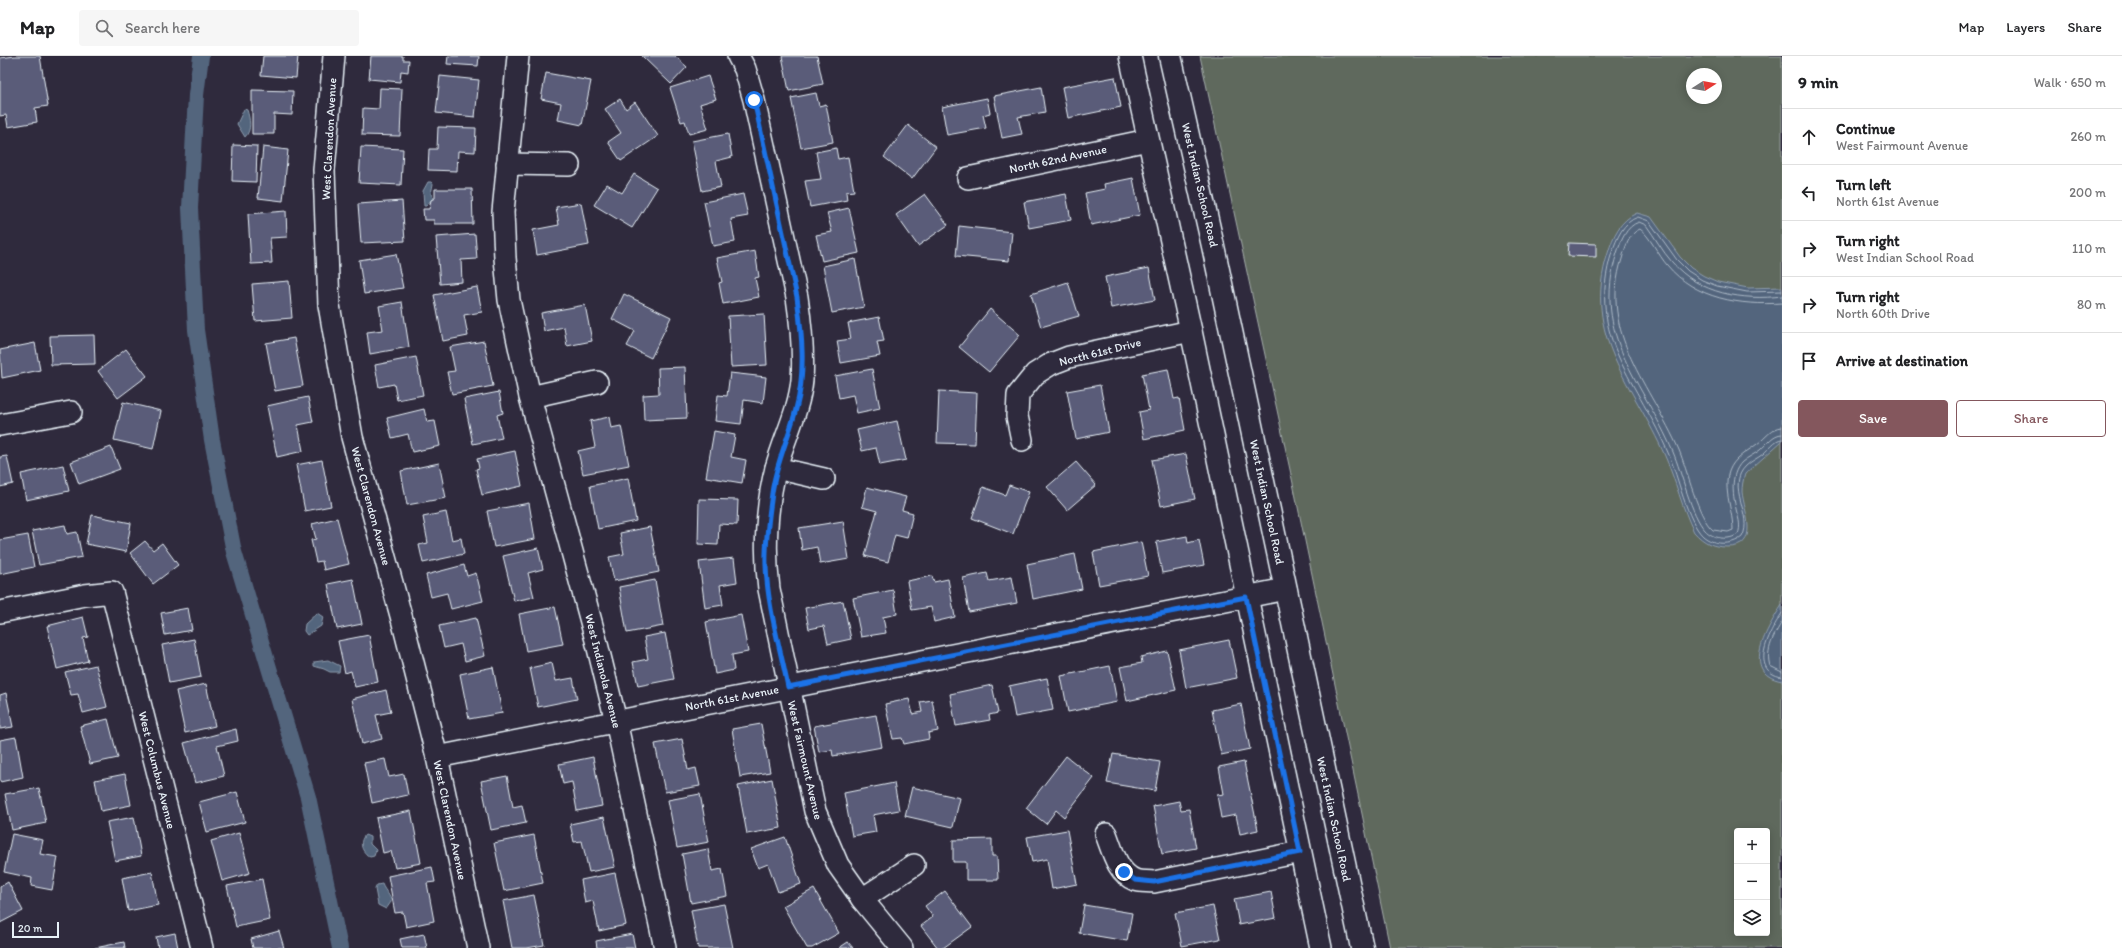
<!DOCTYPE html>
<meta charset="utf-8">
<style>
body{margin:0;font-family:Itim,sans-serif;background:#f6f6f6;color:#202124}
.controls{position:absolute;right:12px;bottom:12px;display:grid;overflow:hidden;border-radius:4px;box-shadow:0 2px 10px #0003}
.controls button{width:36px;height:36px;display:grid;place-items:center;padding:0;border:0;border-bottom:1px solid #e0e0e0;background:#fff;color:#202124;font:20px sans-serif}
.compass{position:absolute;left:1686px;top:12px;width:36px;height:36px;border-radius:50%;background:#fff;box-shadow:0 2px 10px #0003;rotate:79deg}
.scale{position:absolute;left:12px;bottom:10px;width:47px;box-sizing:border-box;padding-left:4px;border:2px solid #e8f1f8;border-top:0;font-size:11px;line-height:14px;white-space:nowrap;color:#e8f1f8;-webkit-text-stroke:3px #2f2a3d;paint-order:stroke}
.stop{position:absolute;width:12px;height:12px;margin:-9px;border:3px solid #1a73e8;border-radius:50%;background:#fff}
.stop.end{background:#1a73e8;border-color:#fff;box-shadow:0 1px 4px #0008}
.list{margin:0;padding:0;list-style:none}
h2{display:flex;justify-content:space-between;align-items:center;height:52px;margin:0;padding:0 16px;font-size:17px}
h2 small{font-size:13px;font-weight:400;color:#757577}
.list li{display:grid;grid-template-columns:26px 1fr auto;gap:12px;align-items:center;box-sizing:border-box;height:56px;padding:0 16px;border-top:1px solid #e0e0e0}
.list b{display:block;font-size:15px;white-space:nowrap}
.list p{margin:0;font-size:13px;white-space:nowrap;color:#757577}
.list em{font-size:13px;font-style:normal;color:#757577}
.actions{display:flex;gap:8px;padding:12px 16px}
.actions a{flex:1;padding:9px 0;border:1px solid #84575d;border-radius:4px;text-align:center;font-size:14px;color:#84575d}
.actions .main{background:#84575d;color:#fff}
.icon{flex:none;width:22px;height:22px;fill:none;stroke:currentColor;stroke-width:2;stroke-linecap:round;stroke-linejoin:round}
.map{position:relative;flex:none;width:1782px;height:892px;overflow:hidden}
header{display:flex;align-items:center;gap:24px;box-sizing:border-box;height:56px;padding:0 20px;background:#fff;border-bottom:1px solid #e0e0e0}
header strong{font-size:19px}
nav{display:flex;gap:22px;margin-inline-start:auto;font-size:14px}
.search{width:280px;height:36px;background:#f6f6f6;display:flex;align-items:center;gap:10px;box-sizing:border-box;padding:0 14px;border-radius:4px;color:#757577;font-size:15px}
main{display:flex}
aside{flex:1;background:#fff}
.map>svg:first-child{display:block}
</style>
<header>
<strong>Map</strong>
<div class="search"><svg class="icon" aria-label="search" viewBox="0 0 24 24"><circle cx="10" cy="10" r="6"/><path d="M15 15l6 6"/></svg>Search here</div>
<nav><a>Map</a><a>Layers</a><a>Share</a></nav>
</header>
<main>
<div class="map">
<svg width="1782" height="892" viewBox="0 0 1782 892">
<rect width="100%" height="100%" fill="#2f2a3d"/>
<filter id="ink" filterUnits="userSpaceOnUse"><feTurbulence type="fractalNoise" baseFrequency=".025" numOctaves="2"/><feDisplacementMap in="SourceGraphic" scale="8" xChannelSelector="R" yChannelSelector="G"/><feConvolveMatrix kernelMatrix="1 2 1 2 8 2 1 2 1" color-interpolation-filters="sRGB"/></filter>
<g filter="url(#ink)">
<path fill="#5f695d" stroke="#a4adaa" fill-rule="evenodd" d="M1200 0H1782V892H1390L1294 432ZM1692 18H1716V42H1692ZM1737 775H1767V877H1737Z"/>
<g fill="#52657d" stroke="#8e9dae">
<path d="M244 53 247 54C250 63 252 74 245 81L237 68Z"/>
<polygon points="428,126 431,126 433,128 431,138 433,142 426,150 424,150 423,135"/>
<path d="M1637 157 1651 161 1680 201 1691 212 1704 220 1718 226 1748 232 1782 231V385L1745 418C1743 424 1742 430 1742 436 1744 455 1761 492 1727 491 1713 491 1704 487 1694 476 1682 452 1676 425 1665 400 1634 329 1581 280 1608 197 1613 180 1620 164 1637 157Z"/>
<path d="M1782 549V625C1739 617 1768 571 1782 549Z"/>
<polygon points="317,557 323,561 321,570 307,579 304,575 305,568"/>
<polygon points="328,604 340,610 339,616 330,616 324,613 314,610 314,606"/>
<path d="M365 779 370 781V788L376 794 374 800 370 801C362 796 358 787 365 779Z"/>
<path d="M382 828C385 836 391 839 391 846L386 853 378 849 375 833 377 829Z"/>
</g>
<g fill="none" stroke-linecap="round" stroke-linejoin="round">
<g stroke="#acb9c7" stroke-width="1">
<path d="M1782 235 1747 236 1717 230 1702 224 1688 215 1677 204 1649 165 1638 161C1623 166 1617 182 1612 196 1585 281 1639 326 1669 399 1678 420 1687 465 1703 480 1713 489 1731 490 1742 481 1754 460 1725 430 1746 410 1751 405 1758 402 1763 398 1769 393 1775 383 1782 383"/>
<path d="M1782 240C1743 245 1699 238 1672 206 1662 195 1655 181 1646 169L1639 166C1626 170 1621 185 1617 197 1591 280 1643 325 1673 396 1682 417 1691 459 1705 474 1713 483 1729 485 1738 478 1741 471 1739 463 1737 457 1733 441 1729 419 1742 406 1748 401 1755 398 1760 394 1767 388 1773 378 1782 378"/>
<path d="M1782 247C1741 250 1695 243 1667 209 1659 200 1649 179 1640 173 1629 177 1625 192 1622 203 1598 277 1651 330 1679 394 1687 413 1698 462 1713 474L1728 476 1733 474C1733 450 1717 423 1737 403 1743 397 1751 393 1757 388 1766 382 1771 372 1782 371"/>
<path d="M1782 557C1771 574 1747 615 1782 621"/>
<path d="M1782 566C1774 579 1765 594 1770 610L1782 616"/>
</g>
<polyline stroke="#52657d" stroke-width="16" points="201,0 196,39 190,152 196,274 212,384 234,496 308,741 340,892"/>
</g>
<g fill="#5a5c79" stroke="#e8f1f8">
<polygon points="15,0 40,0 48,50 35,52 37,66 8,71 6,59 0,60 0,2"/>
<polygon points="263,0 298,0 296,22 261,19"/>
<polygon points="371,0 403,0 403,4 409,4 408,16 401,15 400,26 369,23"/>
<polygon points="448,0 479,0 478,10 447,8"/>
<polygon points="642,0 675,0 687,11 671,28"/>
<polygon points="782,0 817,0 823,28 789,35"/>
<polygon points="546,17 591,25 582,69 558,64 561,47 541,43"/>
<polygon points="440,20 479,24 475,61 436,57"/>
<polygon points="708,20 716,43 700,48 708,73 689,78 685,65 681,66 670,32"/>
<polygon points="1115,21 1121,51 1068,62 1062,31"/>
<polygon points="1041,31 1045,56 1018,61 1022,78 1002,82 994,40"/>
<polygon points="380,32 402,33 400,80 362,79 363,52 379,53"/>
<polygon points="252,34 293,35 292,59 274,58 274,78 252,78"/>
<polygon points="816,37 819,50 826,48 833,86 801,92 791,42"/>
<polygon points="987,42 990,57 983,59 986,72 947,79 942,51"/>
<polygon points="620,43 626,53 635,46 658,80 621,105 608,86 621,77 605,53"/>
<polygon points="908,69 936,91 912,123 884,101"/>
<polygon points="438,71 476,72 475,96 458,95 457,115 428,114 429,93 437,93"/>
<polygon points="728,78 732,101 716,105 721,131 702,135 692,85"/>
<polygon points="233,89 257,90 256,126 232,125"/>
<polygon points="263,91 288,94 283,145 258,142"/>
<polygon points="361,91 403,93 401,129 359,127"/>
<polygon points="836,92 838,103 848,101 854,135 846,136 847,144 810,151 805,125 821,123 816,96"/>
<polygon points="634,118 657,132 632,172 594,149 607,128 622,137"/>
<polygon points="1133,122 1140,159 1091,169 1085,137 1105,133 1104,128"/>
<polygon points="435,133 472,133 473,168 434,168 434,164 424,164 423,153 429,153 431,144 435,142"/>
<polygon points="743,138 748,160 731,163 735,186 713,190 704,146"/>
<polygon points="925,138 948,169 918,190 896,159"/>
<polygon points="1066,138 1071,164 1029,172 1024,146"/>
<polygon points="402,145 405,185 361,187 358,148"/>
<polygon points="581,147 589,189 537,199 533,174 559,169 556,151"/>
<polygon points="849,152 859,197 822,205 816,179 832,176 827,157"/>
<polygon points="286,155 287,181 270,182 272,207 251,208 248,158"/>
<polygon points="959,170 1012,176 1009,205 956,200"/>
<polygon points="475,178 477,203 461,204 462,226 440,228 436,181"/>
<polygon points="1569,187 1596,188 1596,201 1568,200"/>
<polygon points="755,195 759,221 755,222 759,241 723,248 719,227 722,226 717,202"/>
<polygon points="396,198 403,232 364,238 359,204"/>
<polygon points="855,203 864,251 832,257 823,210"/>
<polygon points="1149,212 1155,244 1111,252 1105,221"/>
<polygon points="289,225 292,262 255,265 252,228"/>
<polygon points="1068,226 1079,260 1041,271 1031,238"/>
<polygon points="477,231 482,256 464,259 468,280 443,285 434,239"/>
<polygon points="624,238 671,261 651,302 627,290 635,275 612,263"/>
<polygon points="402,246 409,291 370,298 367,276 383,274 379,250"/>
<polygon points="585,249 592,285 567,290 564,271 544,275 541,257"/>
<polygon points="990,253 1020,279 989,316 959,291"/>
<polygon points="764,258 767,309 731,311 728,260"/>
<polygon points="879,261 884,285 877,286 880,300 841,307 837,285 851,283 848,267"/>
<polygon points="94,279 95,308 51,309 50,280"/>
<polygon points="294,282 303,330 275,335 266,287"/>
<polygon points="484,285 493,330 452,338 447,316 455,315 450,291"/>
<polygon points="35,287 40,314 2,322 0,294"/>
<polygon points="126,293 147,320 118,342 98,315"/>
<polygon points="416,301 423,339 397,344 394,328 379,331 375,309"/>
<polygon points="685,311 687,362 644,364 643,339 659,338 658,312"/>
<polygon points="872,313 880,352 857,357 853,339 839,342 835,320"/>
<polygon points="1168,313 1174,343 1179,342 1185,374 1144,383 1139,356 1149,354 1142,318"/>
<polygon points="730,317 766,321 763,347 744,344 741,368 715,365 718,339 727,340"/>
<polygon points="1100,329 1109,376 1076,383 1067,335"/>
<polygon points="939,335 977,337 975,388 937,387"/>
<polygon points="499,336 503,357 497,359 502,382 473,388 464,343"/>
<polygon points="308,341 313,366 298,369 303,395 277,401 267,350"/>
<polygon points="123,346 161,355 153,393 114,384"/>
<polygon points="424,353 427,366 435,365 440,390 412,396 408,378 392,382 387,362"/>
<polygon points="609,361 611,372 621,370 629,409 583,418 578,395 595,391 590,365"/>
<polygon points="897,365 906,404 880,409 876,392 862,395 857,374"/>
<polygon points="714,375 735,379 731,401 746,404 742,427 706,421"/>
<polygon points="111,391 120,413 79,428 71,406"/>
<polygon points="515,395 522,430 482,439 476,413 479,412 477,403"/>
<polygon points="1186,398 1195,443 1161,450 1152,404"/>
<polygon points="7,400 13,428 0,431 0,401"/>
<polygon points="322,404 331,450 305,455 296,409"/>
<polygon points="1076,406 1096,429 1067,454 1047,431"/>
<polygon points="439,407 446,442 407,449 401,415"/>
<polygon points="63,409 69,435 26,444 21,418"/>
<polygon points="628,422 636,465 598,473 590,430"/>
<polygon points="1009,429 1029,436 1013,478 972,462 983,431 1005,439"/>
<polygon points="867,431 906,441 902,454 913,457 907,482 895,479 888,506 865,500 877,455 862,451"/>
<polygon points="699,443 738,444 737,469 719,468 718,489 698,488"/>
<polygon points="529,447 535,483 494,491 487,455"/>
<polygon points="446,456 452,484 461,482 464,498 423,507 419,489 428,487 423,461"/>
<polygon points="92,459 131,467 126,496 86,488"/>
<polygon points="337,462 349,508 324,514 322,505 316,506 311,484 316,483 312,468"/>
<polygon points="843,465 849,503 820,508 817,491 802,494 799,472"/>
<polygon points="65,469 67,478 77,476 82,501 39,509 32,475"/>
<polygon points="650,471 659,516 614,525 609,501 624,498 620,477"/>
<polygon points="28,479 34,511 0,518 0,484"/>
<polygon points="1187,480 1188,487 1199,484 1204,509 1162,517 1156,486"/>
<polygon points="145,485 153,494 162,487 178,509 153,528 130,497"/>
<polygon points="1141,486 1148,520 1099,529 1093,496"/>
<polygon points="538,492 543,513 528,517 534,541 514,545 503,500"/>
<polygon points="1075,498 1082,533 1033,543 1027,508"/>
<polygon points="734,502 737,526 720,529 723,549 705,552 699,506"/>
<polygon points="464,509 467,520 476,517 483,545 451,553 447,537 431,541 426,519"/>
<polygon points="987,517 989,525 1012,521 1017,547 969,556 963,522"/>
<polygon points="932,520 934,526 948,523 955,561 934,566 931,551 912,554 907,525"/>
<polygon points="353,523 362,568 337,573 328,528"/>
<polygon points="655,524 663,570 627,577 619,531"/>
<polygon points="893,534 897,558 883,561 886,577 861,581 853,542"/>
<polygon points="843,545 851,583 828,588 824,570 809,573 805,552"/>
<polygon points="555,551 563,588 526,595 519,558"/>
<polygon points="188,552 192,574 165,579 161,557"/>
<polygon points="741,559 748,596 732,599 734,614 715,618 706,566"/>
<polygon points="83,561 88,581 83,582 88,605 57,613 47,570"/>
<polygon points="476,562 485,600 465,605 461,588 444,592 439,570"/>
<polygon points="665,577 674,623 638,630 633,606 648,603 644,581"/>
<polygon points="369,579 378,626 355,631 351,615 345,617 338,585"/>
<polygon points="194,583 201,621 169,627 162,589"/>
<polygon points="1229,584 1237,622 1186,632 1179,594"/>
<polygon points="1167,595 1176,634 1127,645 1120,611 1142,607 1141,601"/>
<polygon points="552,607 556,625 573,622 577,643 538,651 530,612"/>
<polygon points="96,609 107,651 83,657 78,638 71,639 65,616"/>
<polygon points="1110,610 1117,646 1068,656 1061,620"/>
<polygon points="493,611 502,657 469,663 460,618"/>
<polygon points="1047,622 1053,654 1015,661 1009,630"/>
<polygon points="206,628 215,670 185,677 176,635"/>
<polygon points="992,629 998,657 989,659 990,664 956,670 950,638"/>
<polygon points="386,634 391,656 376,659 382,683 362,688 352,643"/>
<polygon points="6,637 13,671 0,673 0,639"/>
<polygon points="909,643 913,658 922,656 920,646 932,644 938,675 928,677 929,683 904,688 902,682 893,683 885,648"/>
<polygon points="1241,648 1250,693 1221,699 1212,654"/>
<polygon points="876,659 882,691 833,700 832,694 819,696 814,670"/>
<polygon points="108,663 118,702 90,708 80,670"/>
<polygon points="761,668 770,716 740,721 732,673"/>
<polygon points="236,673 238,685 217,690 224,720 195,727 184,687"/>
<polygon points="16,681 23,721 0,726 0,684"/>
<polygon points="682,683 688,714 696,712 700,730 665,736 655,688"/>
<polygon points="1113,698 1160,706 1155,735 1107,727"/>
<polygon points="1066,700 1094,722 1064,761 1056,754 1046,768 1026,752"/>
<polygon points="593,701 602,750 577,755 572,726 563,728 559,708"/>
<polygon points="385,703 389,721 404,718 408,739 372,747 364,707"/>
<polygon points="1244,706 1258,774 1240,778 1236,759 1221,762 1217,739 1224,738 1219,711"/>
<polygon points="125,718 131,749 101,755 95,724"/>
<polygon points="507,720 513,751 522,749 526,767 491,774 481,725"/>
<polygon points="772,723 781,772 747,778 738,730"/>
<polygon points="894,727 899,754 873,759 876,776 852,780 844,737"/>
<polygon points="912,731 960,742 953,771 905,760"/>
<polygon points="39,732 46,767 12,774 5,738"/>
<polygon points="237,736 245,766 207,776 199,746"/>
<polygon points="700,738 709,786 677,792 668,744"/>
<polygon points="1179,745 1181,754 1189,753 1196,792 1162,798 1153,750"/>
<polygon points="411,755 421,807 395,812 391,795 383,797 376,762"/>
<polygon points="134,761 141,800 115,805 107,766"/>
<polygon points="604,761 615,811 589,816 582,785 574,786 570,768"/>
<polygon points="1067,774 1077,828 1052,833 1047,803 1032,806 1027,781"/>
<polygon points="239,777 250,817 222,825 211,785"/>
<polygon points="12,778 43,784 40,798 58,801 52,834 31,830 32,822 4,816"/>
<polygon points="534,779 543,827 504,835 494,787"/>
<polygon points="785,781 801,828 778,836 768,808 758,812 751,793"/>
<polygon points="992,783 992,800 997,800 998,824 966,824 966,806 953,806 953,784"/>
<polygon points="708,793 712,815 722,813 727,840 691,847 682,798"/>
<polygon points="432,811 435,826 427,827 434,865 406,871 403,856 395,857 388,820"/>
<polygon points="152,816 158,849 128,855 122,822"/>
<polygon points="615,817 626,869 599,875 593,845 585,847 581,824"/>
<polygon points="262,823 270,864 236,871 227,830"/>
<polygon points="8,826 23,855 0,867 0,831"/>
<polygon points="814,833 839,877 812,892 807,892 783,850"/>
<polygon points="945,835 972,871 943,892 938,892 921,870 933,861 925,850"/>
<polygon points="1271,836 1276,862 1239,869 1234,843"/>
<polygon points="534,839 544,889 527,892 512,892 503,845"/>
<polygon points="724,848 733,892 698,892 691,854"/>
<polygon points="1084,849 1132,857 1127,885 1079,877"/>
<polygon points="1213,850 1220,883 1182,890 1175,857"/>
<polygon points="279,875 284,892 253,892 251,883"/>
<polygon points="175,877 178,892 158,892 156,881"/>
<polygon points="424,878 427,892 402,892 400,883"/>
<polygon points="632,878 635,892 597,892 596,885"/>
<polygon points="124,886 125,892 95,892"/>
<polygon points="848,886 853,892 839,892"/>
</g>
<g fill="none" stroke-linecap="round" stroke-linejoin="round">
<defs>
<g id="minor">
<polyline points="334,0 324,114 329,249 352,381 403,567 437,701 478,892"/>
<polyline points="518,0 503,156 505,202 509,244 530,341 596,584 616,665 665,892"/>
<path d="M738 0 745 13 754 44 797 241C801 268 804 296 802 324 799 355 784 382 776 412 766 450 764 495 769 533L815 755 838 809 862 843 902 892"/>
<polyline points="1130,0 1191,275 1321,892"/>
<polyline points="507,108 569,109"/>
<polyline points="968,122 1148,84"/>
<polyline points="530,341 597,326"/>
<polyline points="0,369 71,356"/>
<polyline points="1022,384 1017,360 1018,339 1035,318 1051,308 1069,301 1191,275"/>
<polyline points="776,412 824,423"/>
<polyline points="0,556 85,539 112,536 202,892"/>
<polyline points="437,701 1286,533"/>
<path d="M1106 778C1112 793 1117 817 1135 824 1140 826 1148 825 1154 826L1300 796"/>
<polyline points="862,843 914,809"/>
</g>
<polyline id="major" points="1170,0 1213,190 1362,892"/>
</defs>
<use href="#minor" stroke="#e8f1f8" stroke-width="24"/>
<use href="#major" stroke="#e8f1f8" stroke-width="25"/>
<use href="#minor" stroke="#2f2a3d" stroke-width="21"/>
<use href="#major" stroke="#2f2a3d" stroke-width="22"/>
</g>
</g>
<g fill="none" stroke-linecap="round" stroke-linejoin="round" filter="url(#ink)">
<path stroke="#1a73e8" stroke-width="5" d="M754 44 797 241C802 278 806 317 796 353 789 381 776 407 772 437 769 460 765 485 766 509 767 549 780 591 788 631L1246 541 1300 796 1154 826 1135 824 1124 816"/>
</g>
<g text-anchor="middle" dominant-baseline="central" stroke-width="4" stroke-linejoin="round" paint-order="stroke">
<g font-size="12" fill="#e8f1f8" stroke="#2f2a3d">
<text transform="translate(329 83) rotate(-87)">West Clarendon Avenue</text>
<text transform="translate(1058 103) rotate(-12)">North 62nd Avenue</text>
<text transform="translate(1200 129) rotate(77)">West Indian School Road</text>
<text transform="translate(1100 296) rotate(-14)">North 61st Drive</text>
<text transform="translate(1267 446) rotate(78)">West Indian School Road</text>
<text transform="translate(371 450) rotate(75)">West Clarendon Avenue</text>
<text transform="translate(603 615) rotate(76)">West Indianola Avenue</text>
<text transform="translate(732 642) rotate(-11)">North 61st Avenue</text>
<text transform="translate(805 704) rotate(77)">West Fairmount Avenue</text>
<text transform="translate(157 714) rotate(76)">West Columbus Avenue</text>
<text transform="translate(1334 763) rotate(78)">West Indian School Road</text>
<text transform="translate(450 764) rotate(78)">West Clarendon Avenue</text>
</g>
</g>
</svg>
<div class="controls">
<button>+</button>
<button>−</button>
<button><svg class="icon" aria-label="layers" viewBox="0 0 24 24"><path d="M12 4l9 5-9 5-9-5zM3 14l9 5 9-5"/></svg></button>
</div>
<svg class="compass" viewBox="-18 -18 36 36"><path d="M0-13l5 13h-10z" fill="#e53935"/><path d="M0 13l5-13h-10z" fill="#757577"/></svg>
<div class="scale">20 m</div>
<div class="stop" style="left:754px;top:44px"></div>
<div class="stop end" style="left:1124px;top:816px"></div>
</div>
<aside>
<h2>9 min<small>Walk · 650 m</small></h2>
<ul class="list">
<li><svg class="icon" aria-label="ahead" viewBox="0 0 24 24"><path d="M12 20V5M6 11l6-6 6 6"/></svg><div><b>Continue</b><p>West Fairmount Avenue</p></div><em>260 m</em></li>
<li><svg class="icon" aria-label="left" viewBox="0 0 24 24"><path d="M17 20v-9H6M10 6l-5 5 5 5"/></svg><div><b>Turn left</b><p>North 61st Avenue</p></div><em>200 m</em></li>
<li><svg class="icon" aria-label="right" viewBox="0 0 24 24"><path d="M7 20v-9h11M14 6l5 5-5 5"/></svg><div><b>Turn right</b><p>West Indian School Road</p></div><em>110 m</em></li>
<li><svg class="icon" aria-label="right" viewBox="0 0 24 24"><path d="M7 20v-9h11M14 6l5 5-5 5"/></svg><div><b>Turn right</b><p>North 60th Drive</p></div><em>80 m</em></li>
<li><svg class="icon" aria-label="arrive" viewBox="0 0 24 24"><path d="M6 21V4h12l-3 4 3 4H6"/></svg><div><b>Arrive at destination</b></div></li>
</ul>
<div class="actions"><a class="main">Save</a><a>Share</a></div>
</aside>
</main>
